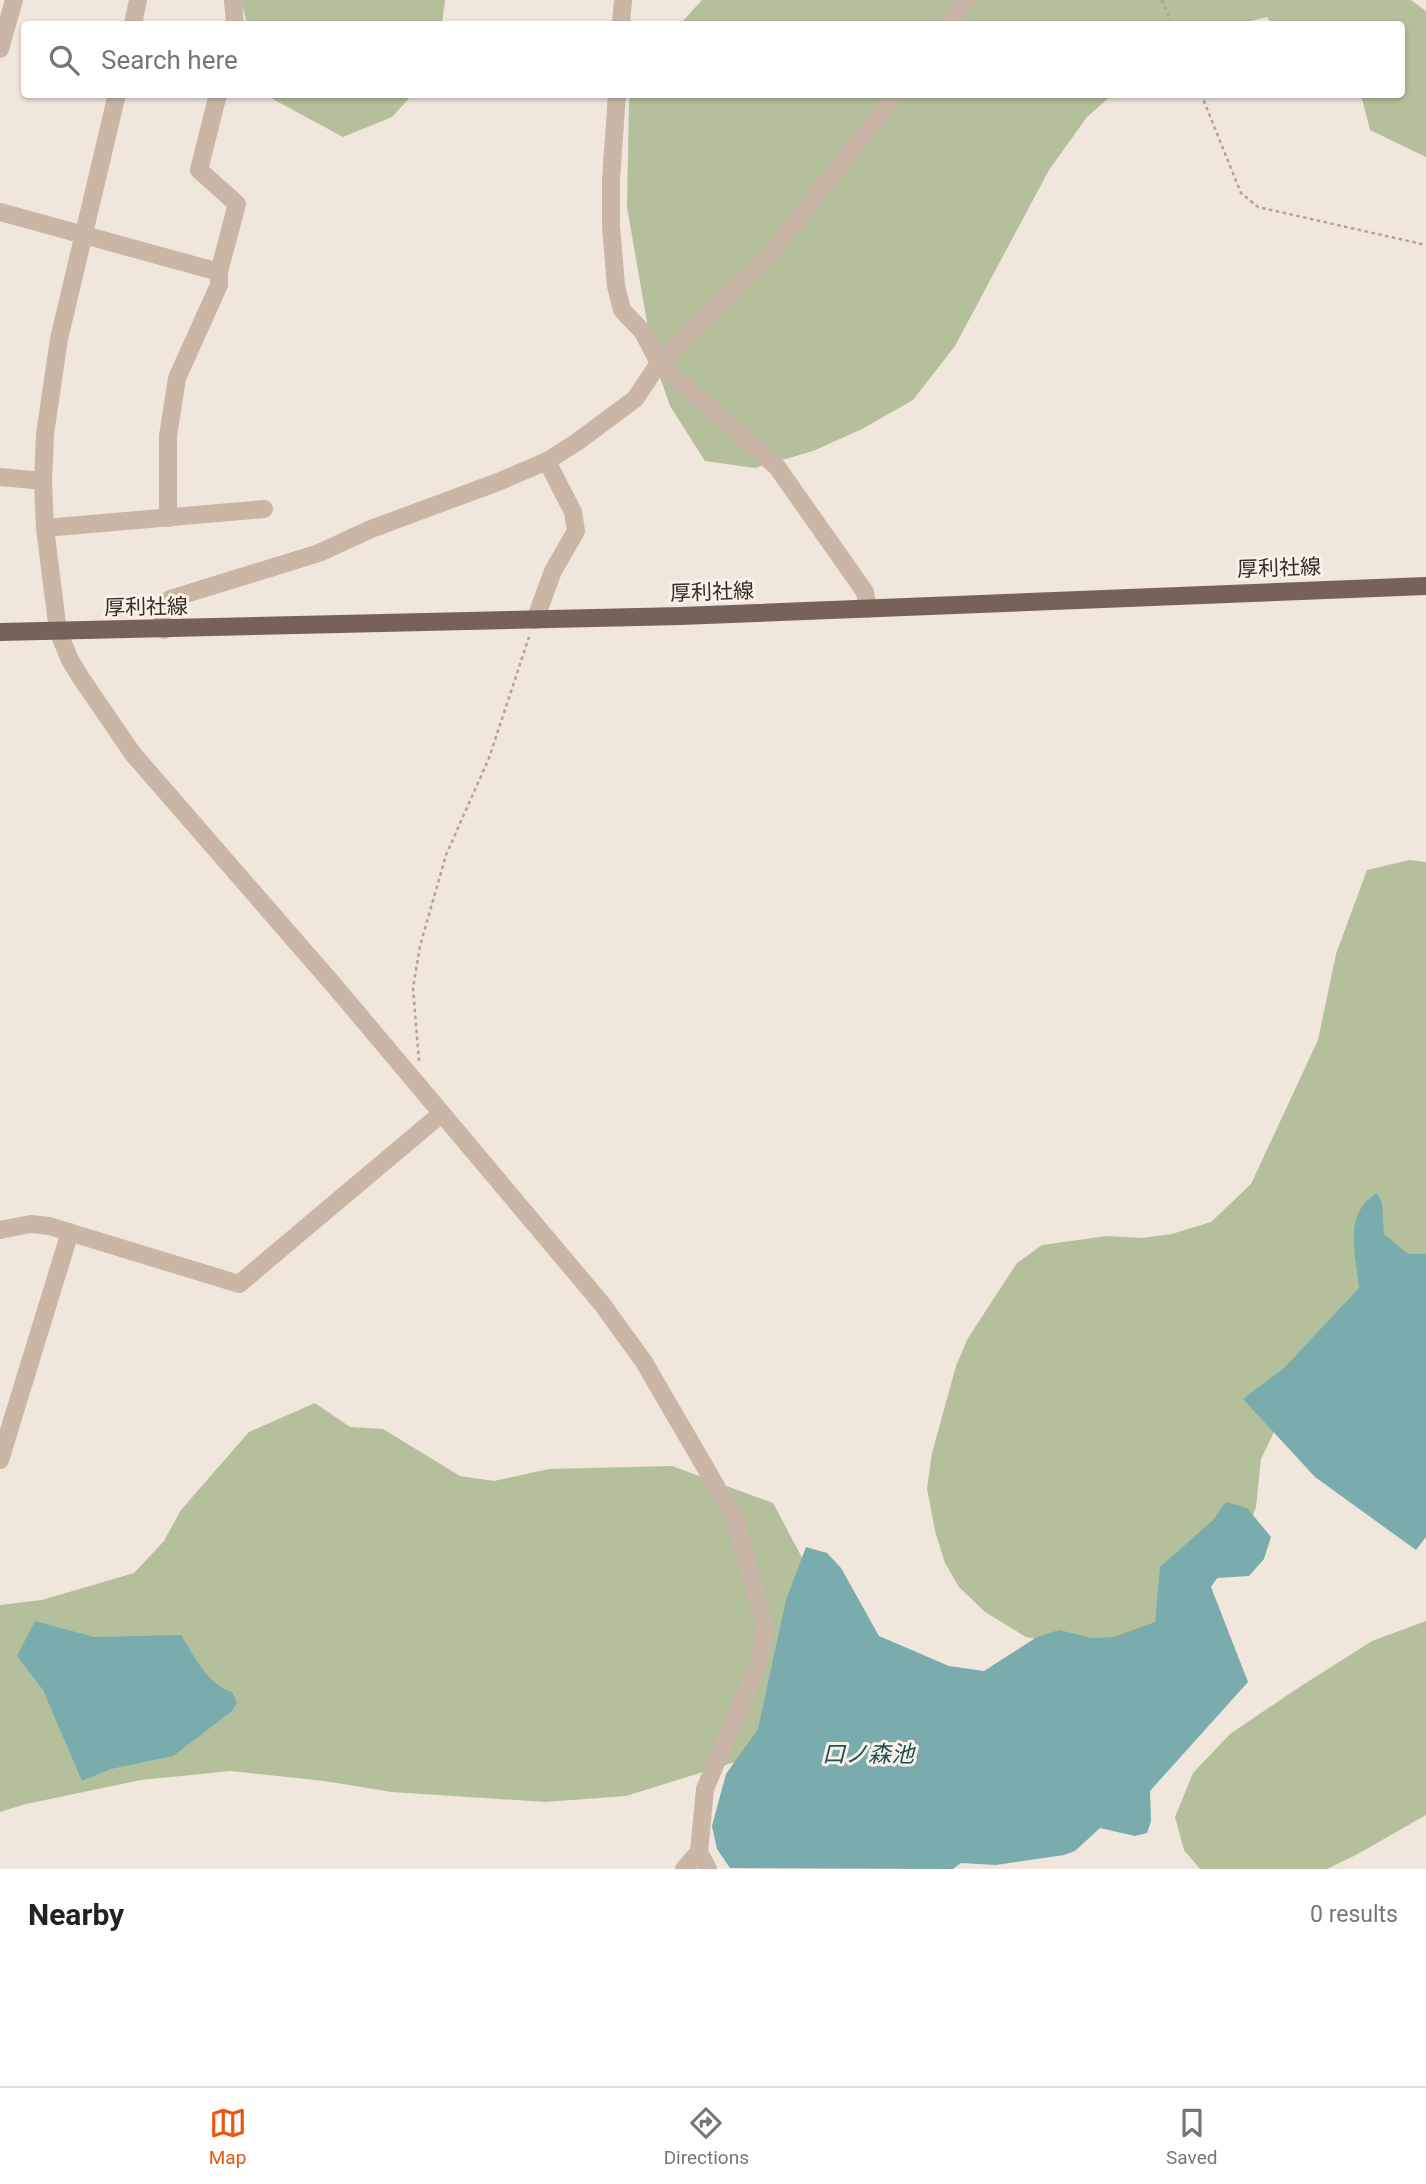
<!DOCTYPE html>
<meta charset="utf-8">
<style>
body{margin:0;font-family:Roboto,"Noto Sans JP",sans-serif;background:#f2f2f2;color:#222}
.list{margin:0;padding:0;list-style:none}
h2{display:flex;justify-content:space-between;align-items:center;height:91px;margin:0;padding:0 28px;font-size:30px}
h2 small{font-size:23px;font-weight:400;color:#767676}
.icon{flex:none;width:38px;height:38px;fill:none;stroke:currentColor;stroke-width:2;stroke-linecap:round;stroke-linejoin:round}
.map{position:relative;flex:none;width:1426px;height:1869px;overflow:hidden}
.search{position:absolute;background:#fff;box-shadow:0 2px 5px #0004;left:21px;right:21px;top:21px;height:77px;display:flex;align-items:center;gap:18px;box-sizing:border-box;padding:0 24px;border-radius:7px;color:#767676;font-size:26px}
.sheet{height:217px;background:#fff}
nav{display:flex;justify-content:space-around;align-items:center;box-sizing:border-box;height:98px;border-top:2px solid #e0e0e0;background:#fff;font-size:19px;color:#767676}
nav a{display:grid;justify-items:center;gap:4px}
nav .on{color:#ea580c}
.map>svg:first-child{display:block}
</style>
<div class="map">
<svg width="1426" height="1869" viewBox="0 0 1426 1869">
<rect width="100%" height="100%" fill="#f1e6db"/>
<g fill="#b4c09b">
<polygon points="241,0 445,0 442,24 247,24"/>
<polygon points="702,0 1411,0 1426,11 1426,157 1370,130 1361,95 1402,94 1402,24 1272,24 1267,17 1238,24 680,24"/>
<polygon points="633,94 1112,95 1087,117 1049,170 955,346 913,400 862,429 813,451 755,468 705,461 670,406 653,357 627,207 629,100"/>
<polygon points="268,95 268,94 412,95 392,117 343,137 269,97"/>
<polygon points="1409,860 1426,862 1426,1290 1287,1405 1261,1459 1256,1507 1240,1552 1193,1606 1161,1631 1085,1649 1026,1637 985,1612 959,1587 945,1563 935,1531 927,1488 932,1453 956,1366 968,1338 1017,1263 1042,1245 1107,1236 1142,1238 1172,1234 1211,1222 1251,1184 1318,1040 1336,954 1367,870"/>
<polygon points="315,1403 350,1427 383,1429 460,1476 494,1481 549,1469 672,1466 773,1503 815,1582 767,1752 626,1796 545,1802 392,1792 324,1781 231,1771 141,1780 26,1804 0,1812 0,1605 42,1600 134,1573 164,1541 181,1510 249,1432"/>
<polygon points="1426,1621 1426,1815 1356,1855 1327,1869 1200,1869 1184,1850 1175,1817 1193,1773 1230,1734 1298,1688 1372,1641"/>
</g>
<g fill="#7aacad">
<path d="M1377 1193 1382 1203 1384 1234 1408 1254H1426V1537L1416 1550 1315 1477 1243 1399 1284 1368 1359 1288C1356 1255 1342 1214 1377 1193Z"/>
<polygon points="1226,1502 1247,1508 1271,1537 1264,1559 1249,1576 1217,1578 1211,1587 1248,1682 1150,1791 1151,1821 1147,1833 1135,1836 1100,1828 1075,1851 1064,1855 996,1865 961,1863 953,1869 730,1868 717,1849 712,1826 726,1774 758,1729 786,1600 806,1547 827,1553 841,1568 879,1636 949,1666 984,1671 1037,1637 1059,1630 1092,1638 1114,1637 1155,1622 1160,1567 1213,1520"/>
<path d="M35 1621 94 1637 181 1635C195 1657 207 1684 232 1692L237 1702 232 1711 173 1756 111 1769 82 1781 43 1690 17 1656Z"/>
</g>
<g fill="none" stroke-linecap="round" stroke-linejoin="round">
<g stroke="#b5a091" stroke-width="2.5" stroke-dasharray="3.5 3.5" stroke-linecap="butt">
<polyline points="1162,0 1172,24"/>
<polyline points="1201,94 1241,193 1258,207 1426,245"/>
<polyline points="419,1061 413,988 420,946 446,855 489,758 529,637"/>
</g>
<g stroke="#c9b6a7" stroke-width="18">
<polyline points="233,0 235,24"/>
<polyline points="133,24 138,0"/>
<polyline points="621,24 623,0"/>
<polyline points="949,24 966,0"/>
<polyline points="0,49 14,0"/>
<polyline points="117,94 59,339 45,434 43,481 45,528 58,631 70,660 81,678 133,754 338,990 602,1304 644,1362 734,1517 765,1627 759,1661 705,1789 699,1852 708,1869"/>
<polyline points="617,94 611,180 611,226 616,286 622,310 643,332 659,363 777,467 865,592 868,609"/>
<polyline points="0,212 219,272"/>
<polyline points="0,477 43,481"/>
<polyline points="168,518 168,436 177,378 219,285 219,272 237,204 199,170 218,94"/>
<polyline points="45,528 264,509"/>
<polyline points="535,620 553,571 576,531 573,512 547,461"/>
<polyline points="164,630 162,610 170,599 319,553 371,529 498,482 547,461 577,442 635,399 659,363 771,253 896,94"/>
<polyline points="0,1230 31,1224 49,1226 239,1284 441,1114"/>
<polyline points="0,1460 70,1232"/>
<polyline points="684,1869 699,1852"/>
</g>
<polyline stroke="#776259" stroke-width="18" points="0,632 681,616 1426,586"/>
</g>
<g text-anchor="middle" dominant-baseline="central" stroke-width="6" stroke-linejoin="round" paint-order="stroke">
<g font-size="21" fill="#352c27" stroke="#f9f0e7">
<text transform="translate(1279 568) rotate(-2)">厚利社線</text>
<text transform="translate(712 592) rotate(-2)">厚利社線</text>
<text transform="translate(146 607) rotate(-1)">厚利社線</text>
</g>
<g font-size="23" font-style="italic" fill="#1e5356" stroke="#f9f0e7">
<text x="868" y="1754">口ノ森池</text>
</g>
</g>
</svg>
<div class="search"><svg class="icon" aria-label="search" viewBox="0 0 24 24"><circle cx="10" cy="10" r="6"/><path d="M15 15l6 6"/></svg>Search here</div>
</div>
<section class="sheet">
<h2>Nearby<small>0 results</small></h2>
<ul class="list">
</ul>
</section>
<nav>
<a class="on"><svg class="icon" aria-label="map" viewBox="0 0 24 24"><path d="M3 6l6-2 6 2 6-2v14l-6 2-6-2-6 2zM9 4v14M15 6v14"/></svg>Map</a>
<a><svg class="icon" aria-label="directions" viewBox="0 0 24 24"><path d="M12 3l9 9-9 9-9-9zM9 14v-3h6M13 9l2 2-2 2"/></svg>Directions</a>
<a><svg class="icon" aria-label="saved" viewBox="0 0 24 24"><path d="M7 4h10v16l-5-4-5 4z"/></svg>Saved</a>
</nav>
